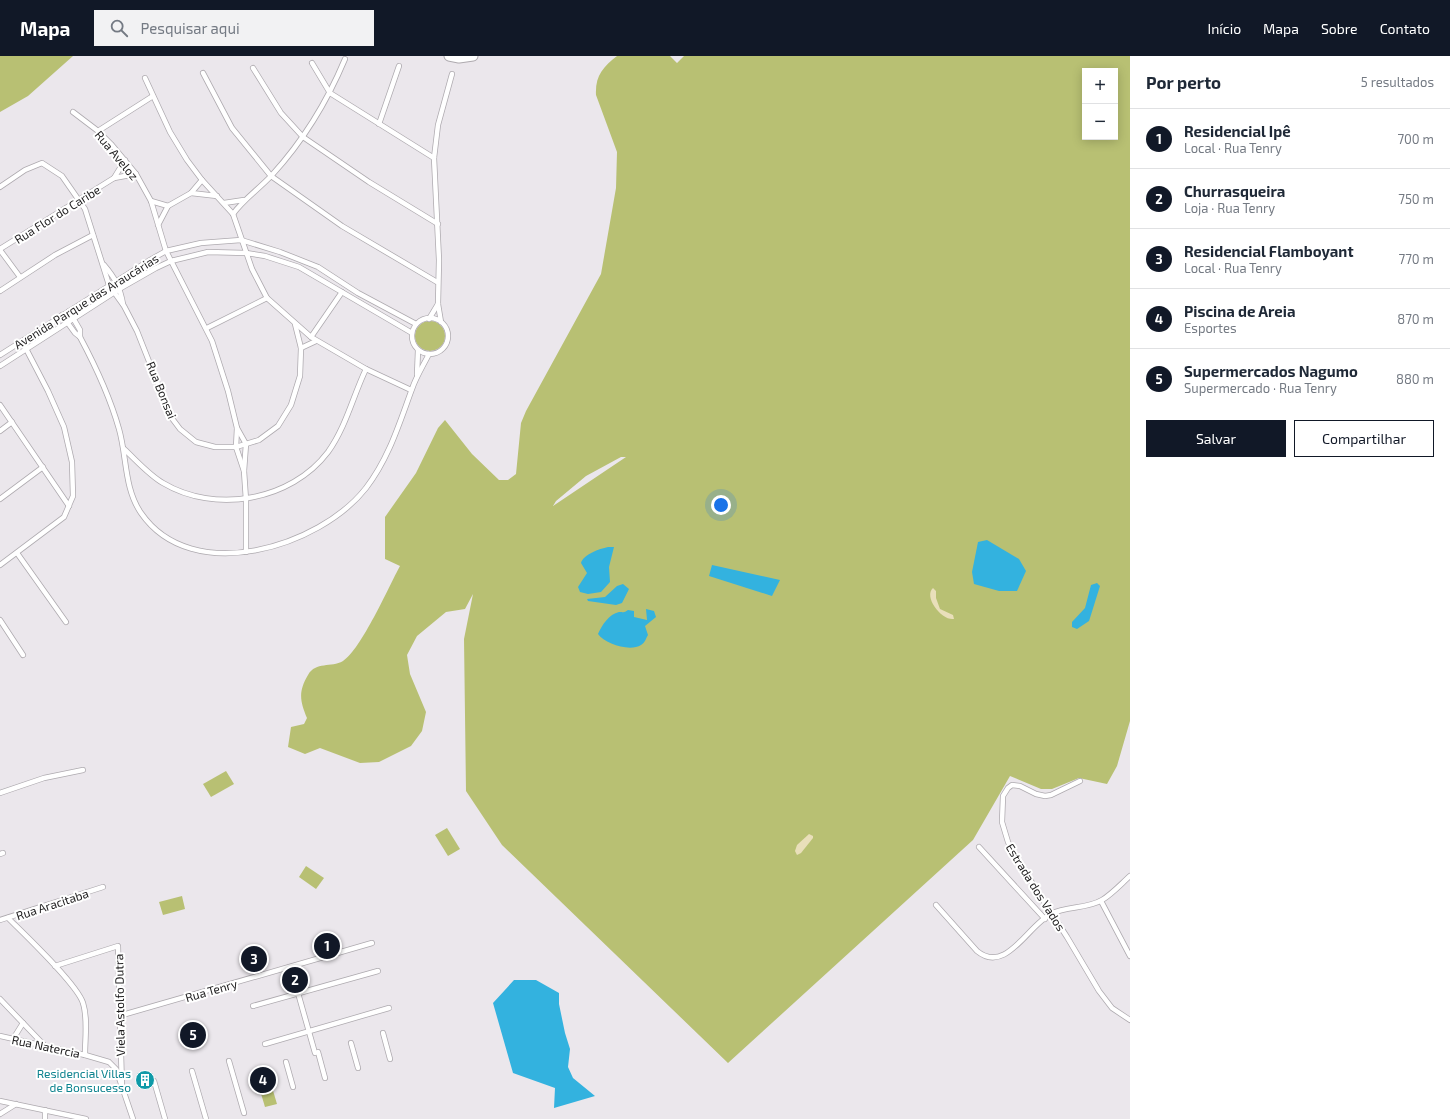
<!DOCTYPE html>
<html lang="pt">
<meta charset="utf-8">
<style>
body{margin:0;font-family:"Exo 2",sans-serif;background:#f2f2f3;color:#1f2937}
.controls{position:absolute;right:12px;top:12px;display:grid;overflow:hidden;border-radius:0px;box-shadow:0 2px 10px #0003}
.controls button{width:36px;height:36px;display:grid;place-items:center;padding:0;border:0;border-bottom:1px solid #e0e1e3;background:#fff;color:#1f2937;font:20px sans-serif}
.you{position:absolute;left:721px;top:449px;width:14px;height:14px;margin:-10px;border:3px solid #fff;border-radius:50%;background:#1a73e8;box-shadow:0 0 0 6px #1a73e833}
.badge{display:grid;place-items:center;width:26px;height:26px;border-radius:50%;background:#111827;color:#fff;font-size:13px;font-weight:700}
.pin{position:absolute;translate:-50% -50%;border:2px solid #fff;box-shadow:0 1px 4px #0006}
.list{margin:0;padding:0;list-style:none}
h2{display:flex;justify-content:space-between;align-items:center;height:52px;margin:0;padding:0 16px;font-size:17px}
h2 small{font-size:13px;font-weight:400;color:#747a83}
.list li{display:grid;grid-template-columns:26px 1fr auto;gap:12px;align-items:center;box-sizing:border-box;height:60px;padding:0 16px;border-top:1px solid #e0e1e3}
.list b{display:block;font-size:15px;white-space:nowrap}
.list p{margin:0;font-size:13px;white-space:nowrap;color:#747a83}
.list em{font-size:13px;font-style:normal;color:#747a83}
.actions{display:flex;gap:8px;padding:12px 16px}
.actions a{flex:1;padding:9px 0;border:1px solid #111827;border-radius:0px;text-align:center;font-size:14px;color:#111827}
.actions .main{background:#111827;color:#fff}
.icon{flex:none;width:22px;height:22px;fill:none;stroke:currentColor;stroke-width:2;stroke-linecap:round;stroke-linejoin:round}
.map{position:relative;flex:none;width:1130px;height:1063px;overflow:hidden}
header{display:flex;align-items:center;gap:24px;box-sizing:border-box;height:56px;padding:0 20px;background:#111827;color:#fff}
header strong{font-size:19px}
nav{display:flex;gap:22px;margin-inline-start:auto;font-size:14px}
.search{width:280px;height:36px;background:#f2f2f3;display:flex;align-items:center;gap:10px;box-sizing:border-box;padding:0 14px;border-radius:0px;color:#747a83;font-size:15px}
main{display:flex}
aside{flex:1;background:#fff}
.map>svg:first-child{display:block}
</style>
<header>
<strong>Mapa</strong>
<div class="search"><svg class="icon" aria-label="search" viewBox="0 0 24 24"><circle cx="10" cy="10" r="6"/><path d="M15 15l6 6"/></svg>Pesquisar aqui</div>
<nav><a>Início</a><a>Mapa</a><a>Sobre</a><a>Contato</a></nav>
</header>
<main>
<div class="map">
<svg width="1130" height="1063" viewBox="0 0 1130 1063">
<rect width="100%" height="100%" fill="#ebe7ec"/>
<g fill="#b8c073" fill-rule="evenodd">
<polygon points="0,0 73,0 28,40 0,56"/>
<path d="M617 0H670L677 7 684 0H1130V665L1117 710 1107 728 1079 722 1052 733H1041L1010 720 973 784 728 1007 502 789 466 735 464 583 473 538 465 553 446 556 417 580 407 599 410 618 426 656 422 675 411 690 379 706 360 707 320 692 305 698 288 691 291 671 304 668 307 662C300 645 298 636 308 619 316 605 331 612 343 605 361 594 389 530 400 510L385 503V461L416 417 438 372 445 364 472 398 499 424H508L516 418 521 367 526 355 601 218 616 132 617 96 596 39C595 20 603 11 617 0ZM1085 15H1115V81H1085ZM621 401H626L553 450 556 445 586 420Z"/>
<circle cx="430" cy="280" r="15"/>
<polygon points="226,715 234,728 211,741 203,728"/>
<polygon points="447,772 460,793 448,800 435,779"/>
<polygon points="306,810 324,822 316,833 299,821"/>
<polygon points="182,840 185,853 163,859 159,846"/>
<polygon points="271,1028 277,1048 265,1051 259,1031"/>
</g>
<g fill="#e9dfba">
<path d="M933 532 936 535V542L940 553 953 559 954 563C942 565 923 541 933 532Z"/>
<polygon points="809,778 813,780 813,782 801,797 797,799 795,795 797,789"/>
</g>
<g fill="#33b2df">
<polygon points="987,484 1019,503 1026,515 1017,535 999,535 974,528 972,516 978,486"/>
<path d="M608 491H614L609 511 610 526 601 536 588 538 580 536 578 531 587 517 581 507C584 498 599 493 608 491Z"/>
<polygon points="712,509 780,524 772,540 709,520"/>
<polygon points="1097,527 1100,530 1090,562 1089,565 1077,573 1072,571 1072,566 1085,552 1091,529"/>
<polygon points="623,528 629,533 622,547 616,549 588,545 587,543 605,541 617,530"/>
<path d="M646 553 654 555 656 561 645 570 648 579C646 582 645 587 641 589 630 596 605 588 598 578 602 569 609 558 619 556 624 556 624 557 628 554L634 555V561L647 564Z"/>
<polygon points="514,924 536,924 559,937 559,948 565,977 570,993 568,1011 573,1022 595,1040 554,1052 555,1032 513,1017 493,947"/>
</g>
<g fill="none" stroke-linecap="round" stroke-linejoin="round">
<defs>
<g id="street">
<polyline points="312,7 330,37 434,102"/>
<polyline points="253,12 281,57 303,81 369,126 438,168"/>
<polyline points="203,17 232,72 271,120 342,170 437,226"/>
<polyline points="145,22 170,76 187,104 202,124 233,158 252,213 267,242 311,281 366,313 411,334"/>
<polyline points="73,56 98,75 111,88 136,118 151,145 166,195 212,285 228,335 237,372 246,388 244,415"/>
<polyline points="379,68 399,10"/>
<polyline points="98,75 153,40"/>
<polyline points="114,122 125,104"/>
<polyline points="0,131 25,114 42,107 62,120 85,153 109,229 124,250 137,275 171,361 180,373 196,386 215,391 236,391 259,384 278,370 291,349 300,320 301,292 295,268"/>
<polyline points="191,137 217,140"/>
<polyline points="151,145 168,150"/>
<polyline points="224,147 244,144"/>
<path d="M233 158C244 143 259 133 272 119 304 84 327 46 345 3"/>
<polyline points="158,169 168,150 191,137 202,124"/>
<polyline points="0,193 114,122 136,118"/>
<polyline points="0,194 20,221"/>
<path d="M104 209C115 222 120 231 123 248"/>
<polyline points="0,235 55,199 93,179"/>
<path d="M69 255 80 274V281C96 311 110 341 119 373 127 401 124 432 141 457 192 531 320 491 366 432 389 402 399 368 412 333 416 321 423 310 429 298"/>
<polyline points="62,259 75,277 80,281"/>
<circle cx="430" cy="280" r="18"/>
<polyline points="429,263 438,248"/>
<polyline points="441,266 438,248 439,204 434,102 438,69 452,18"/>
<polyline points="207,272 267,242"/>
<polyline points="311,281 342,236"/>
<polyline points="301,292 316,285"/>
<polyline points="0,299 150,204 166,195 201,187 241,184 280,196 318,211 358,237 416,268"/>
<polyline points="0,310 121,232 156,212 171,205 208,196 246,197 265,200 299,211 412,277"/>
<polyline points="417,319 418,294"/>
<polyline points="0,349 69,450"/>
<polyline points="237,372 236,391 244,415 246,444 246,496"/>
<polyline points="0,375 12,366"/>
<path d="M124 393C137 405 149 419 163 427 215 458 291 445 328 396 346 371 353 340 366 313"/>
<polyline points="0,443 43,411"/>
<polyline points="17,497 66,566"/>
<polyline points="0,509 64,461 73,440 72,406 64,371 48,335 22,285"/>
<polyline points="0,564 23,599"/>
<polyline points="1080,725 1051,739 1045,740 1036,738 1020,730 1012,729 1008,732 1003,740 1002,766 1008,786 1016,802 1067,881 1099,935 1112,952 1130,964"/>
<polyline points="0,737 44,722 83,714"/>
<polyline points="979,791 1045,863"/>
<polyline points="0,798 3,797"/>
<polyline points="1101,845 1130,900"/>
<path d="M936 849 977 895C1006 919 1028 869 1051 858 1066 850 1087 853 1102 844 1112 838 1121 828 1130 820"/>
<path d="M8 862C24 878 77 928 83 947 88 963 85 982 85 999"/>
<polyline points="0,864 103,831"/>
<polyline points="55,910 118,890 122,1032"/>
<polyline points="298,937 315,997"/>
<polyline points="0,943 45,990"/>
<polyline points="253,950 378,915"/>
<polyline points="119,960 372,887"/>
<polyline points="383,977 390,1003"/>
<polyline points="0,980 85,999 109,1006 116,1013 133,1063"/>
<polyline points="13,983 23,967"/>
<polyline points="351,987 358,1012"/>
<polyline points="265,988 389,952"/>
<polyline points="318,996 325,1022"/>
<polyline points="229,1005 244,1057"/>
<polyline points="286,1006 293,1031"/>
<polyline points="192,1015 206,1063"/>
<polyline points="154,1025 165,1063"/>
<polyline points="0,1045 86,1063"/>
<polyline points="0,1058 16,1048"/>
<polyline points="45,1063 45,1054"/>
</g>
<polyline id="highway" points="449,0 459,2 473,0"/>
</defs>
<use href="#street" stroke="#aeaaaf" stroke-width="6"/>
<use href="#highway" stroke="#aeaaaf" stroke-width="11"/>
<use href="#street" stroke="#fff" stroke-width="4.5"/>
<use href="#highway" stroke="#fff" stroke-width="9"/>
</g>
<defs>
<symbol id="building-disc" viewBox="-11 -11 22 22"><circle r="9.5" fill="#0f9aa8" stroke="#fff"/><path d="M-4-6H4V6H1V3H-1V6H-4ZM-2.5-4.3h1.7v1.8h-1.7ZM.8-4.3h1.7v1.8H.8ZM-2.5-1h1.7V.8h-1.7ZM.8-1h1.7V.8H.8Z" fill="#fff"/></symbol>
</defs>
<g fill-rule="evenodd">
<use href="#building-disc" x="134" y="1013" width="22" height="22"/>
</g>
<g text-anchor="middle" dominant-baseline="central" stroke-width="4" stroke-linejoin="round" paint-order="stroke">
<g font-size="12" fill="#1c1b1c" stroke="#fff">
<text transform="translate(117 99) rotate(50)">Rua Aveloz</text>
<text transform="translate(57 158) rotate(-32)">Rua Flor do Caribe</text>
<text transform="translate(86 245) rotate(-32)">Avenida Parque das Araucárias</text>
<text transform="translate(162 334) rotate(68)">Rua Bonsai</text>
<text transform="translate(1036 831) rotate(58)">Estrada dos Vados</text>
<text transform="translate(52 848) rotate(-18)">Rua Aracitaba</text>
<text transform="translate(211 934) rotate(-16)">Rua Tenry</text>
<text transform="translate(119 949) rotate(-91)">Viela Astolfo Dutra</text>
<text transform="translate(46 990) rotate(12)">Rua Natercia</text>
</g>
<g font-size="12" fill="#0d838f" stroke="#fff" text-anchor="end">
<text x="131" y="1017">Residencial Villas<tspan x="131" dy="14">de Bonsucesso</tspan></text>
</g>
</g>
</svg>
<div class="controls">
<button>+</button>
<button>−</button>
</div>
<div class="you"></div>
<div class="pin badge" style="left:327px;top:890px">1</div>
<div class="pin badge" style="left:295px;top:924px">2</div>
<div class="pin badge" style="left:254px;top:903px">3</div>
<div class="pin badge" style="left:263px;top:1024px">4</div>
<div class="pin badge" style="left:193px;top:979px">5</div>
</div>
<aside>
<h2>Por perto<small>5 resultados</small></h2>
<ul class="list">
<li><span class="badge">1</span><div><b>Residencial Ipê</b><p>Local · Rua Tenry</p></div><em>700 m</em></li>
<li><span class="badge">2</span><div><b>Churrasqueira</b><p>Loja · Rua Tenry</p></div><em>750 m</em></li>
<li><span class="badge">3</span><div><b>Residencial Flamboyant</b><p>Local · Rua Tenry</p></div><em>770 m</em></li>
<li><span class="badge">4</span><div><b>Piscina de Areia</b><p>Esportes</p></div><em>870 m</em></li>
<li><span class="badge">5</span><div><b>Supermercados Nagumo</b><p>Supermercado · Rua Tenry</p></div><em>880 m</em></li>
</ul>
<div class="actions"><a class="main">Salvar</a><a>Compartilhar</a></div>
</aside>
</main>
